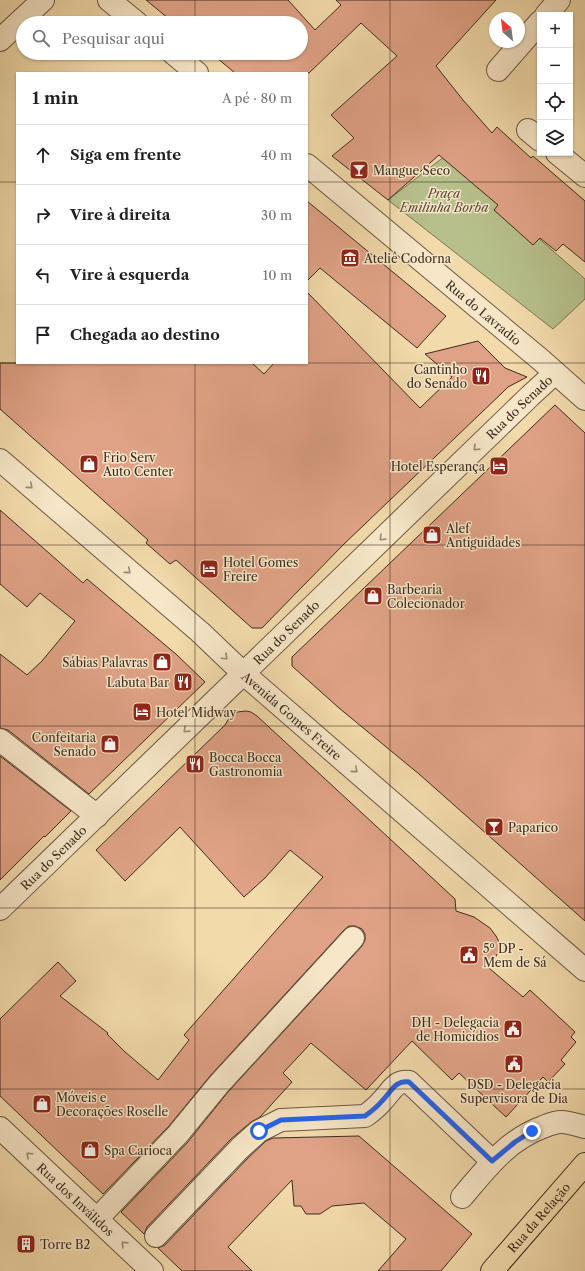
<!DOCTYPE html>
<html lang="pt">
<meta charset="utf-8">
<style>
body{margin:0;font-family:"Libre Caslon Text",serif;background:#f6f6f6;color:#202124}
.controls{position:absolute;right:12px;top:12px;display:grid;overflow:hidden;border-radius:0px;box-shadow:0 1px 3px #0004}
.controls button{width:36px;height:36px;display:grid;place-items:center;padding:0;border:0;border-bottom:1px solid #e0e0e0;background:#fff;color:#202124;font:20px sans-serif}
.compass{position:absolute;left:489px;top:12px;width:36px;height:36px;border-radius:50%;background:#fff;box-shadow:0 1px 3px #0004;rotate:332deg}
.stop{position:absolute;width:12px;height:12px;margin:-9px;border:3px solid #2563eb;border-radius:50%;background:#fff}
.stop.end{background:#2563eb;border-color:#fff;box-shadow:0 1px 4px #0008}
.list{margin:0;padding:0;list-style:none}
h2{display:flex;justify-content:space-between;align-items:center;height:52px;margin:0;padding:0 16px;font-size:17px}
h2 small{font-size:13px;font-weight:400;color:#757577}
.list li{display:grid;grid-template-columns:26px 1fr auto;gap:12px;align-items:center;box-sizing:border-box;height:60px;padding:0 16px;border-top:1px solid #e0e0e0}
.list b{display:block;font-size:15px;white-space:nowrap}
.list em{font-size:13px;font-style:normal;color:#757577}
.icon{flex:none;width:22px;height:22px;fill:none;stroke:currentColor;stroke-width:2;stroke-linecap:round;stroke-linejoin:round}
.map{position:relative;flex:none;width:585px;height:1271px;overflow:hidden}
.search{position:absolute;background:#fff;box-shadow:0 1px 3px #0004;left:16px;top:16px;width:292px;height:44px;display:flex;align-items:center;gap:10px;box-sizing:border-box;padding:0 14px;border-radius:22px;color:#757577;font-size:15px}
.panel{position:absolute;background:#fff;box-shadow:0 1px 3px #0004;left:16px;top:72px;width:292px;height:292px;border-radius:0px}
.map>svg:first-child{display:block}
</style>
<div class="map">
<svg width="585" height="1271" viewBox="0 0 585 1271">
<rect width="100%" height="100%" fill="#f2daab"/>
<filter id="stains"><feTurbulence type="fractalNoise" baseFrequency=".005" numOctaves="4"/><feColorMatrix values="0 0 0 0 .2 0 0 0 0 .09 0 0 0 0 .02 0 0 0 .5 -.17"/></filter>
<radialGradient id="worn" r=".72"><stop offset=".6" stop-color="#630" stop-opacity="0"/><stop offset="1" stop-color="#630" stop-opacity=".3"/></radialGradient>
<polygon fill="#b7c08c" stroke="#7a7656" points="445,156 585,279 585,299 553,329 388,200"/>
<g fill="#dfa286" stroke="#3d2b21">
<polygon points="146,0 288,0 315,30 341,5 336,0 496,0 436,66 463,100 492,133 497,127 531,158 533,156 585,201 585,262 563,244 556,251 540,238 533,245 494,210 498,205 439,155 388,200 332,156 354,138 331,115 397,56 361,23 309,73 235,73 211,53 301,53 301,23 174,23"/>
<polygon points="307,201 446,316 417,348 320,268 307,281"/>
<polygon points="307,292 420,408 452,377 425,354 478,341 505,368 527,377 508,387 503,392 343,545 262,628 252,628 176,560 170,564 146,543 148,540 0,409 0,363 252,363 264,374 274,363 307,363"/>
<polygon points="555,405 585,433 585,921 419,774 339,708 292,666 292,657"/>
<polygon points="0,510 83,583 87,579 177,655 205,682 89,794 8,730 0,728 0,654 27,675 42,661 75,621 40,593 27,607 0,584"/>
<polygon points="246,711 251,712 257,716 455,899 456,911 474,917 490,928 496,936 500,944 499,951 489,968 523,997 530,990 575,1032 571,1037 576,1042 561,1060 565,1064 548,1082 543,1077 506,1117 459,1073 452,1080 412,1041 366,1090 311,1043 283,1073 292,1082 260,1117 251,1122 231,1139 147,1227 144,1234 121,1212 187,1143 228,1092 362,946 365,940 365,934 362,929 355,926 349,926 344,930 210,1076 169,1126 103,1194 0,1096 0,1019 58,962 76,981 60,996 108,1033 107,1034 124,1051 158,1080 189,1040 184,1035 323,877 290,850 265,878 244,897 180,827 125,881 96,850 225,725 231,715 237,712"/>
<polygon points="0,756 71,811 45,837 44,836 0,880"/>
<polygon points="359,1136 472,1234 441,1271 378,1271 406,1239 364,1203 332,1206 320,1214 306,1214 301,1206 294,1206 292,1180 228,1247 252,1271 182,1271 158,1248 165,1245 249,1157 266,1141 273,1138"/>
</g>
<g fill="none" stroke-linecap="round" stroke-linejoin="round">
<defs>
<g id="minor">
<polyline points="109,0 137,23"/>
<polyline points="546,15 559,0"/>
<polyline points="0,40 43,0"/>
<polyline points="173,53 197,73"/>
<polyline points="498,70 540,22"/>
<polyline points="528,130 540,140"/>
<polyline points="557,153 585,176"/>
<path id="s1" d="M307 165 541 360 585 399"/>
<path id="s2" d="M0 460 200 632 244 674 585 970"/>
<polyline points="0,740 97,816"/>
<path id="s3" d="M0 909 530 396 555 373"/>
<path id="s4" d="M0 1128 152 1271"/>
<path d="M462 1197C486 1169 507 1140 543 1127 548 1125 555 1122 561 1122 569 1122 577 1125 585 1127"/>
<polyline points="97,1219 178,1134 219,1084 353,938"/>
<path d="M156 1236 240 1148 259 1131 281 1120 365 1116C372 1111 377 1107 382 1101 391 1092 395 1080 409 1082L492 1161"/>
</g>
<g id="major">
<path id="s5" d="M492 1271 585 1164"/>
</g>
</defs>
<use href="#minor" stroke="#6a5744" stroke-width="24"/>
<use href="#major" stroke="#3d2b21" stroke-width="24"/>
<use href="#minor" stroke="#f7e7c8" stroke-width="22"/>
<use href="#major" stroke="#f2daab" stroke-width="22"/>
</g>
<defs><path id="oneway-chevron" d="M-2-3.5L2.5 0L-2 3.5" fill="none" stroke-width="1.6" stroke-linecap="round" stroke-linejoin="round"/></defs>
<g stroke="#9a8974">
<use href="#oneway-chevron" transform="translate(476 448) rotate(136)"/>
<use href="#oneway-chevron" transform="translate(30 486) rotate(41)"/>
<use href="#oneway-chevron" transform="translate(382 538) rotate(136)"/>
<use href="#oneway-chevron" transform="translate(128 571) rotate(41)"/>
<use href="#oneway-chevron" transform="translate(225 657) rotate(43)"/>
<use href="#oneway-chevron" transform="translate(186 730) rotate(136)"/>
<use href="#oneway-chevron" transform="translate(355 770) rotate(41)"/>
<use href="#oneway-chevron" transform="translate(29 1155) rotate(-137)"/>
<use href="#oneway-chevron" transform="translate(124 1244) rotate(-136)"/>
</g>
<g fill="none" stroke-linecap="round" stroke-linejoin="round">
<path stroke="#2563eb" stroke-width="5" d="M259 1131 281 1120 365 1116C372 1111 377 1107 382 1101 391 1092 395 1080 409 1082L492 1161 515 1142 532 1131"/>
</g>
<path fill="none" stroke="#3d2b21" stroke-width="1" stroke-opacity="0.55" d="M195 0V23M390 0V1271M195 53V73M0 182H17M307 182H585M0 363H585M195 363V1271M0 545H585M0 726H585M0 908H585M0 1089H585"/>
<defs>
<symbol id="bar-square" viewBox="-11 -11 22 22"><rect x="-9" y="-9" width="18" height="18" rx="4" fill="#8f2418" stroke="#f7e7c8"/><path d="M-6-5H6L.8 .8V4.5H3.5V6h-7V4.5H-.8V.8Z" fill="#fff"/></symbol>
<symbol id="museum-square" viewBox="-11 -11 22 22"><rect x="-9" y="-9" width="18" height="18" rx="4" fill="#8f2418" stroke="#f7e7c8"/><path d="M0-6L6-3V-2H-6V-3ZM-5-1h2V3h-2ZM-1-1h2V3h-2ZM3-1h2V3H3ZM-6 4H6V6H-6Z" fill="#fff"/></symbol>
<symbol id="restaurant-square" viewBox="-11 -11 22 22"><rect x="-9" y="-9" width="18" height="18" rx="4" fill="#8f2418" stroke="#f7e7c8"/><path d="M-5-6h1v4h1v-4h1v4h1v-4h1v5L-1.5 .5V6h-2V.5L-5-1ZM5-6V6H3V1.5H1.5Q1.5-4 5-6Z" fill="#fff"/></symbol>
<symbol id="shop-square" viewBox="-11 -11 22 22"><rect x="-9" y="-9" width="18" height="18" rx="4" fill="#8f2418" stroke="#f7e7c8"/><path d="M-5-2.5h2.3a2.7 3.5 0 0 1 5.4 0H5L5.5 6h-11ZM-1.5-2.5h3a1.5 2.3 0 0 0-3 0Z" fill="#fff"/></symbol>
<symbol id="hotel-square" viewBox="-11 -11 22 22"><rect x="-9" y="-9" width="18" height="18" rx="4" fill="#8f2418" stroke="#f7e7c8"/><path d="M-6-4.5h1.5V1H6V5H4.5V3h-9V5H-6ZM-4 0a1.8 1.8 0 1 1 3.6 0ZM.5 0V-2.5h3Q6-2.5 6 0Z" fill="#fff"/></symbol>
<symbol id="civic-square" viewBox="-11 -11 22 22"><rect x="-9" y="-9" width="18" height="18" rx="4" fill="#8f2418" stroke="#f7e7c8"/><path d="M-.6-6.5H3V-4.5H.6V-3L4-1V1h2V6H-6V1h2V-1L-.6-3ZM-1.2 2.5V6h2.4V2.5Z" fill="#fff"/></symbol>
<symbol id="building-square" viewBox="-11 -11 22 22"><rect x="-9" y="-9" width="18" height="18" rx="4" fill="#8f2418" stroke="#f7e7c8"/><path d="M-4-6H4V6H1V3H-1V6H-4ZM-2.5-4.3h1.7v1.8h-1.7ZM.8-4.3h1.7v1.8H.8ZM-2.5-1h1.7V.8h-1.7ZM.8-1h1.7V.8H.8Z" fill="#fff"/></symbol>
</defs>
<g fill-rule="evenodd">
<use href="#bar-square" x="348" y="159" width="22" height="22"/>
<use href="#museum-square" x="339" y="247" width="22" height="22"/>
<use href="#restaurant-square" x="470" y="365" width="22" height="22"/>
<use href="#shop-square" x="78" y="453" width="22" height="22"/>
<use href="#hotel-square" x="488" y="455" width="22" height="22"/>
<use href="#shop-square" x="421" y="524" width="22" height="22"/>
<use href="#hotel-square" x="198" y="558" width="22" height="22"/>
<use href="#shop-square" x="362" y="585" width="22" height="22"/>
<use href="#shop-square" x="151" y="651" width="22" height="22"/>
<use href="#restaurant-square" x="172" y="671" width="22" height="22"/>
<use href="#hotel-square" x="131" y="701" width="22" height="22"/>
<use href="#shop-square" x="99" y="733" width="22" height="22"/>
<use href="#restaurant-square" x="184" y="753" width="22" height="22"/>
<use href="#bar-square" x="483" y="816" width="22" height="22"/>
<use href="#civic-square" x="458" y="944" width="22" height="22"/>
<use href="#civic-square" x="502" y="1018" width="22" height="22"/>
<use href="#civic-square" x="503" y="1053" width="22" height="22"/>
<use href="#shop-square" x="31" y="1093" width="22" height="22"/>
<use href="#shop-square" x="79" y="1139" width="22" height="22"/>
<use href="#building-square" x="15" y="1233" width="22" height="22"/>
</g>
<g text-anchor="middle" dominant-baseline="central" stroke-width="3" stroke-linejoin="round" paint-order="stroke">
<g font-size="12" fill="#3d2b21" stroke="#f7e7c8" text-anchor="start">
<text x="373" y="170">Mangue Seco</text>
<text x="364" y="258">Ateliê Codorna</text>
<text x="467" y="369" text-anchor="end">Cantinho<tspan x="467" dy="14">do Senado</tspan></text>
<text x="103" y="457">Frio Serv<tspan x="103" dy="14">Auto Center</tspan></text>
<text x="485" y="466" text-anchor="end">Hotel Esperança</text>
<text x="446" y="528">Alef<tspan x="446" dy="14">Antiguidades</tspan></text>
<text x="223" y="562">Hotel Gomes<tspan x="223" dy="14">Freire</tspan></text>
<text x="387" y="589">Barbearia<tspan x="387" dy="14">Colecionador</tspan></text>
<text x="148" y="662" text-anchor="end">Sábias Palavras</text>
<text x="169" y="682" text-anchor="end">Labuta Bar</text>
<text x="156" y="712">Hotel Midway</text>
<text x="96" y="737" text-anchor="end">Confeitaria<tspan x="96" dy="14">Senado</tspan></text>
<text x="209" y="757">Bocca Bocca<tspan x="209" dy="14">Gastronomia</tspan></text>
<text x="508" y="827">Paparico</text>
<text x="483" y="948">5º DP -<tspan x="483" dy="14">Mem de Sá</tspan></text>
<text x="499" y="1022" text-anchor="end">DH - Delegacia<tspan x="499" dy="14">de Homicídios</tspan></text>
<text x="514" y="1084" text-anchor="middle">DSD - Delegacia<tspan x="514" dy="14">Supervisora de Dia</tspan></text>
<text x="56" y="1097">Móveis e<tspan x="56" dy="14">Decorações Roselle</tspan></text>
<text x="104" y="1150">Spa Carioca</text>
<text x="40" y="1244">Torre B2</text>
</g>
<g font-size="12" font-style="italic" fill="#554936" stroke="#f7e7c8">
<text x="444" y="193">Praça<tspan x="444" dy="14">Emilinha Borba</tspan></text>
</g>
<g font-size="12" fill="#3d2b21" stroke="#f7e7c8">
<text stroke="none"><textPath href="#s1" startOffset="230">Rua do Lavradio</textPath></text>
<text stroke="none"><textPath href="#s3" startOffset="722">Rua do Senado</textPath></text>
<text stroke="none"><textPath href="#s3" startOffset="398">Rua do Senado</textPath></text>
<text stroke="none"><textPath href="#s2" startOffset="388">Avenida Gomes Freire</textPath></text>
<text stroke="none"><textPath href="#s3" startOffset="74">Rua do Senado</textPath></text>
<text stroke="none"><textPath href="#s4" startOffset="104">Rua dos Inválidos</textPath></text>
<text stroke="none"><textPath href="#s5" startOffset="71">Rua da Relação</textPath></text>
</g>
</g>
<rect width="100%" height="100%" filter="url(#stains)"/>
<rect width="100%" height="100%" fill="url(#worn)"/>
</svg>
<div class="controls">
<button>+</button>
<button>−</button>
<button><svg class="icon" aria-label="locate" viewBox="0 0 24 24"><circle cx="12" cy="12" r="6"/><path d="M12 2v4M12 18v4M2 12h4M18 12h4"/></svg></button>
<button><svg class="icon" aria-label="layers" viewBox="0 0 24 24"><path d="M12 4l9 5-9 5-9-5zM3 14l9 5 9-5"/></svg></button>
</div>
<svg class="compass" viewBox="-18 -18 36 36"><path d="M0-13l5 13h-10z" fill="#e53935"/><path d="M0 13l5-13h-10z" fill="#757577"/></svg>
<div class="stop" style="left:259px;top:1131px"></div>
<div class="stop end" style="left:532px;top:1131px"></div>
<div class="search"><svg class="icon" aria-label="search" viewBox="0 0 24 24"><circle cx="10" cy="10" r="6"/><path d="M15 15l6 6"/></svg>Pesquisar aqui</div>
<section class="panel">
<h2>1 min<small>A pé · 80 m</small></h2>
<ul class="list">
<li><svg class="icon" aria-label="ahead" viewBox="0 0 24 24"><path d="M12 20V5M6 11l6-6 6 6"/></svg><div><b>Siga em frente</b></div><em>40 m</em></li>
<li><svg class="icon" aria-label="right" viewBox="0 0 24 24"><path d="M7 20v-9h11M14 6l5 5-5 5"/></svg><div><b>Vire à direita</b></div><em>30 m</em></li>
<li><svg class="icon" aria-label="left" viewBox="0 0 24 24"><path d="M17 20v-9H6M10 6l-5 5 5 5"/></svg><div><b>Vire à esquerda</b></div><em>10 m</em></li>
<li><svg class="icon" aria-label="arrive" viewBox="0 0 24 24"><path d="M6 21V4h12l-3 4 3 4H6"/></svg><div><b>Chegada ao destino</b></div></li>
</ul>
</section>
</div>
